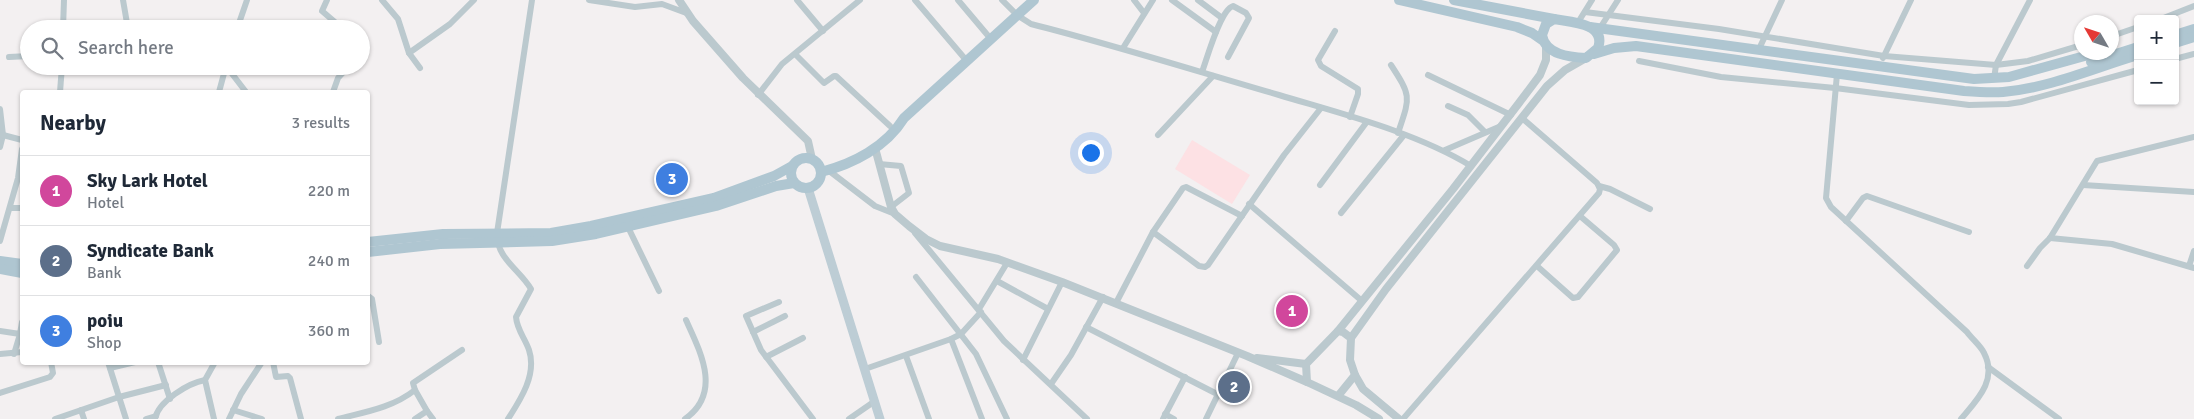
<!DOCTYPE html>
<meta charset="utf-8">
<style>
body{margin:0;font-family:Signika,sans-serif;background:#f6f6f7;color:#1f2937}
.controls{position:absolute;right:15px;top:15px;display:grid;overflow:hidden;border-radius:5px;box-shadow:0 1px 4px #0004}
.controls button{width:45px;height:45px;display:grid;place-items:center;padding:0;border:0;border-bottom:1px solid #e0e1e3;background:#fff;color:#1f2937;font:25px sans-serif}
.compass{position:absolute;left:2074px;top:15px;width:45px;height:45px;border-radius:50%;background:#fff;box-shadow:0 1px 4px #0004;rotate:309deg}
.you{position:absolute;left:1090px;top:152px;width:18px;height:18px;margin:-12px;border:4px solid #fff;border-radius:50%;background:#1a73e8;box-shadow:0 0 0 8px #1a73e833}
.badge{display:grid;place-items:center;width:32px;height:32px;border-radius:50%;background:#ea580c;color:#fff;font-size:16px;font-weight:700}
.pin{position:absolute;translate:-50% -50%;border:2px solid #fff;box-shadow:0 1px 5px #0006}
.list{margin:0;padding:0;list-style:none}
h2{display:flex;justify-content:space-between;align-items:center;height:65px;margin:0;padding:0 20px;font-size:21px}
h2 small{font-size:16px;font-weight:400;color:#747a83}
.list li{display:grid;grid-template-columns:32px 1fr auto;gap:15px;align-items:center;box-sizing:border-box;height:70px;padding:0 20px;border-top:1px solid #e0e1e3}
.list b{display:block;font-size:19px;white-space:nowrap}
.list p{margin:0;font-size:16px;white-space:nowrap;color:#747a83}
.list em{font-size:16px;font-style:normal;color:#747a83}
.icon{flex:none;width:28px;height:28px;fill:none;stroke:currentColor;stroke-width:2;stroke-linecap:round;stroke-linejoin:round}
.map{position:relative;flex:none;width:2194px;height:419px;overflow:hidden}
.search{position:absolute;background:#fff;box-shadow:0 1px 4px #0004;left:20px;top:20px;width:350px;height:55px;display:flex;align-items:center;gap:12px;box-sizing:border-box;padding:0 18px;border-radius:28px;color:#747a83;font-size:19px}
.panel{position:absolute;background:#fff;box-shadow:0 1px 4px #0004;left:20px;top:90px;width:350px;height:275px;border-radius:5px}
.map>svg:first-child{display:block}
</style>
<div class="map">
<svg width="2194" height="419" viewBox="0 0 2194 419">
<rect width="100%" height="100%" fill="#f3f0f1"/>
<polygon fill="#fde1e4" points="1192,140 1250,175 1232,204 1175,169"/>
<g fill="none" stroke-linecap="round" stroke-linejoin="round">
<g stroke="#bbc9ce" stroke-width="6">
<polyline points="123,0 128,29"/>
<polyline points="327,0 322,11 343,29"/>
<polyline points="382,0 398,19 409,53 420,68"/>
<polyline points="589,0 635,7 662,4 689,14"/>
<polyline points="797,0 823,31"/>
<polyline points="915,0 966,60"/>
<polyline points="958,0 990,38"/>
<path d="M1002 0 1017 15 1031 24C1114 45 1196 71 1279 95 1342 114 1415 132 1471 166"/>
<polyline points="1134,0 1144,13"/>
<polyline points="1172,0 1216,32"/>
<polyline points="1198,0 1222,18"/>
<polyline points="1585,12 1719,29 1884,56 1996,65 2028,61 2082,45"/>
<polyline points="2161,19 2194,6"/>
<polyline points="238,24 297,26"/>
<polyline points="1577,24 1592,0"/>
<polyline points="1600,28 1618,0"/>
<polyline points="63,29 64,0"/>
<polyline points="237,29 247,0"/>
<polyline points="1335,31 1318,60 1321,66 1358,89 1358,94 1350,117"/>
<polyline points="2112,36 2138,27"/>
<polyline points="1123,48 1153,0"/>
<polyline points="1759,49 1782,0"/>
<polyline points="409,53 450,24 474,0"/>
<polyline points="795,54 824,83 834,76 836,76 890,126"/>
<polyline points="9,57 29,56"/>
<polyline points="1883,58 1911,0"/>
<polyline points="2175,59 2194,54"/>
<polyline points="1639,61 1721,77 1835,88 1969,105 2008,104 2021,102 2138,70"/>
<path d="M1391 65C1412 97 1410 97 1398 133"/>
<polyline points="226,66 246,92"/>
<path d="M1202 72C1207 59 1220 10 1233 6L1246 13 1249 18 1228 57"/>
<path d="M1837 74 1826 198 1831 207 1967 332C1972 339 1981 346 1984 353 1998 380 1977 400 1961 419"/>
<polyline points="1428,75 1511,115"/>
<polyline points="1994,79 1996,65 2030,0"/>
<polyline points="60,92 62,66"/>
<polyline points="219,92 226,66"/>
<polyline points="333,92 338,78 349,66"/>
<polyline points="758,95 782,64 860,0"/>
<polyline points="1448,106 1468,115 1485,132"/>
<polyline points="0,109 3,135 0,147"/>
<polyline points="3,135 22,140"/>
<polyline points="1158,135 1213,76"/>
<polyline points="1445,150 1501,126"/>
<polyline points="879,164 901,166 909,193 891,207"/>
<polyline points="828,170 875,206 895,214"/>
<polyline points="1320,185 1366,123"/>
<polyline points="2083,185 2194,192"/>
<polyline points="1599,186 1610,189 1650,209"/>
<polyline points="1249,204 1362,301"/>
<polyline points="10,208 22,208"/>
<polyline points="1341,213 1404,135"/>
<polyline points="1846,221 1863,198 1867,196 1969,232"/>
<polyline points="627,225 659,291"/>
<polyline points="1153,232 1199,266 1205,267 1208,265 1284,155 1321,108"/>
<polyline points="915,233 1004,341 1087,419"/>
<polyline points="2050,238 2112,244 2194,268"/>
<polyline points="0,241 18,178 22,149"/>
<polyline points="1537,266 1573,298 1578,297 1617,250 1614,245 1580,216"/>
<polyline points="2027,266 2040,248 2050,238 2097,161 2194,137"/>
<polyline points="2189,266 2194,251"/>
<polyline points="916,277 976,354 1007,419"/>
<polyline points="997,281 1048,309"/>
<polyline points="368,296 372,299 379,342"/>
<polyline points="779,302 746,316 761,350 813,419"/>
<polyline points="1116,303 1153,232 1183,188 1186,187 1242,216"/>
<polyline points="979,309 1007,263"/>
<polyline points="1086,327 1219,395"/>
<polyline points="0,331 20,334 22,322"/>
<polyline points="753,332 785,316"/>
<polyline points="951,339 982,419"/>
<polyline points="0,354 22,352"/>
<polyline points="14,354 20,334"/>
<polyline points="906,356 929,419"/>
<polyline points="766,357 803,338"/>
<polyline points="1023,360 1062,282"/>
<polyline points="108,362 126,419"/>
<polyline points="158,362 170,399"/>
<polyline points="273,362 276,377 288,376 290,378 301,419"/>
<polyline points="1988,367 2059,419"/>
<polyline points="110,368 135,362"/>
<polyline points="865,369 951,339 961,334 981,312"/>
<polyline points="1051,384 1071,355 1103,297"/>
<polyline points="0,393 50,377 53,373 51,362"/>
<polyline points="81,410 84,419"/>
<polyline points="233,410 262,419"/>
<polyline points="427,411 433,419"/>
<polyline points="1165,414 1174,419"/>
<polyline points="55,419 119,397 166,385"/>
<polyline points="146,419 156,416"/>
<path d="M155 419C158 401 189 383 205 380"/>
<polyline points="214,419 205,380 215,362"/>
<polyline points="229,419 241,394 262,362"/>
<path d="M338 419C365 412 392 408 415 390"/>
<polyline points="415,419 427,411 415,390 413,383 462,350"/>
<path d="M508 419C521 399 537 374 529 350 525 338 517 330 516 317L531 289C520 270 496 258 497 233L532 0"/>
<path d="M685 419C722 393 701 353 686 320"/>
<polyline points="849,419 875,401"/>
<polyline points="1163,419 1185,377"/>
<polyline points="1206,419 1238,353"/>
<polyline points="1403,419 1599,193 1600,189 1597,183 1522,118"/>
</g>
<g stroke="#bbc9ce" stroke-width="8">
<polyline points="679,0 693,21 743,78 808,141 812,159"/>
<polyline points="875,148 891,207 895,214 909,226 926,239 940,246 998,259 1062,282 1247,356 1307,382"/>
<polyline points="1338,331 1453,189 1519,103 1540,75 1546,60 1546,46"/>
<polyline points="1351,338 1386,289 1547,86 1565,70 1586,58"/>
<polyline points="1257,358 1306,364"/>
<polyline points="1355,375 1363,389 1399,419"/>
<polyline points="1338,396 1355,375 1350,360 1351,338 1343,332 1338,331 1306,364 1307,382 1356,405 1379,419"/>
</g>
<polyline stroke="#bdcdd5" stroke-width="9" points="808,188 880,419"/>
<g stroke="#afc6d1" stroke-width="10">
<polyline points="1399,0 1517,27 1532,33 1542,40"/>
<polyline points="1454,0 1554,19"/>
<path d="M1554 19C1570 22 1607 23 1598 48L1586 58C1570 57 1545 55 1542 35L1546 24Z"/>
<polyline points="1590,27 1974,79 2009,77 2099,52"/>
<polyline points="2175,35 2194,29"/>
<polyline points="2175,43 2194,37"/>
<path d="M1594 54 1614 48 1636 46 1964 91C1977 92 1990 93 2003 92 2049 88 2094 68 2138 55"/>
<polyline points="2091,62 2138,47"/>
<circle cx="806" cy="173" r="15"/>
<path d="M821 172C853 164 886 147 904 118L1034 0"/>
<polyline points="368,242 443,234 551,233 591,226 714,198 774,176 792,166"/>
<polyline points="368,252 440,244 552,241 596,234 716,206 776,186 794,183"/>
<polyline points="0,261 22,264"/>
<polyline points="0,269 22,273"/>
</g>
</g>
</svg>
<div class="controls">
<button>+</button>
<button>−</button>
</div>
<svg class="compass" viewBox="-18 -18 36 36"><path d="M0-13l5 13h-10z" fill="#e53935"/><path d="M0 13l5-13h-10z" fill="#747a83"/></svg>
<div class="you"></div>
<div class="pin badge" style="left:1292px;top:311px;background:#d1479c">1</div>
<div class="pin badge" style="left:1234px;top:387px;background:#5c6f8a">2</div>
<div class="pin badge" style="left:672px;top:179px;background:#3f7fe0">3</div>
<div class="search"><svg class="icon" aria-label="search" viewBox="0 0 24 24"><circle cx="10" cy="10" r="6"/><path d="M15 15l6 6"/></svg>Search here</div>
<section class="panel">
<h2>Nearby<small>3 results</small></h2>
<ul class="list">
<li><span class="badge" style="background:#d1479c">1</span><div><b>Sky Lark Hotel</b><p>Hotel</p></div><em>220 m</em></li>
<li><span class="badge" style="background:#5c6f8a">2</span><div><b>Syndicate Bank</b><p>Bank</p></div><em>240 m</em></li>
<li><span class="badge" style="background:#3f7fe0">3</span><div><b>poiu</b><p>Shop</p></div><em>360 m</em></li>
</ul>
</section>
</div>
